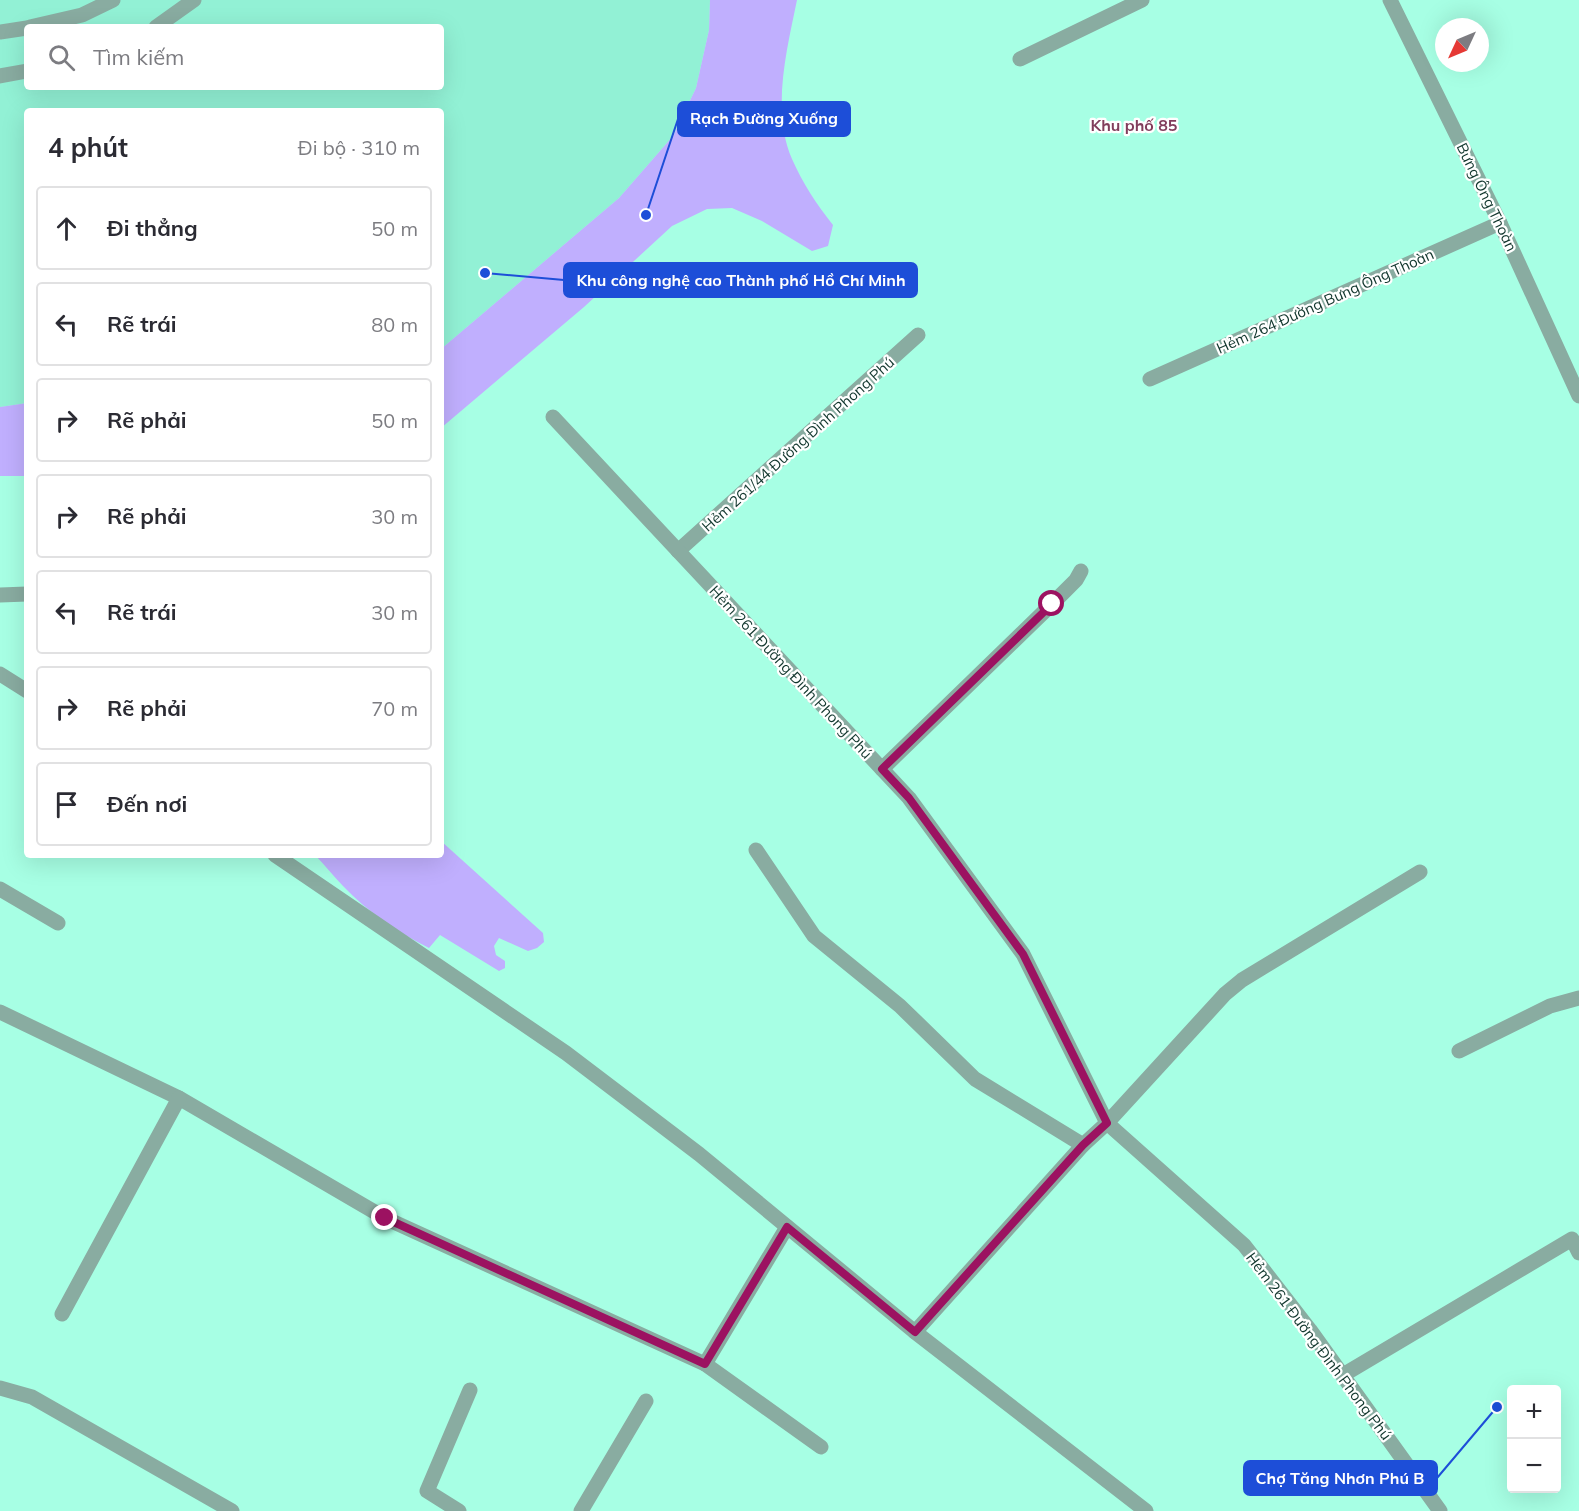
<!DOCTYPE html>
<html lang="vi">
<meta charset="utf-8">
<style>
body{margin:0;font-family:Mulish,sans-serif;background:#f2f2f3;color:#2b2b33}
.controls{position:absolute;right:18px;bottom:18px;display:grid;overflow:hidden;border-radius:6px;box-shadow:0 6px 24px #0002}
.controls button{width:54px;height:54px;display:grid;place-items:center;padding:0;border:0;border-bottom:2px solid #e1e1e2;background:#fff;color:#2b2b33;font:30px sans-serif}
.compass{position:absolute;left:1435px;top:18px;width:54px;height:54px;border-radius:50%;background:#fff;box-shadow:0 6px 24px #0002;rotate:226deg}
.stop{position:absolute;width:18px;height:18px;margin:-14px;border:4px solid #9c1261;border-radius:50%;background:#fff}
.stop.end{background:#9c1261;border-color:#fff;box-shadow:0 2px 6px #0008}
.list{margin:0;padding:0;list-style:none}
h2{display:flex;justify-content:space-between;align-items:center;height:78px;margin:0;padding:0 24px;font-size:26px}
h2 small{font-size:20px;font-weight:400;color:#7c7c81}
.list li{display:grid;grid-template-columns:39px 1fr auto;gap:18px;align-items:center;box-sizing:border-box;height:84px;margin:0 12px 12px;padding:0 12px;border:2px solid #e1e1e2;border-radius:6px}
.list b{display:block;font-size:22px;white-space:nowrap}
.list em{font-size:20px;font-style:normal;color:#7c7c81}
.icon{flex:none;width:33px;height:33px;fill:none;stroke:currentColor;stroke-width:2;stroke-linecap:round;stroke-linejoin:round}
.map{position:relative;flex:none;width:1579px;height:1511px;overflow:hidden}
.search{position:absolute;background:#fff;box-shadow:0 6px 24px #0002;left:24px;top:24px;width:420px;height:66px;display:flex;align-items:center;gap:15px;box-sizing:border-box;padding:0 21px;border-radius:6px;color:#7c7c81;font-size:22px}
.panel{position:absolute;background:#fff;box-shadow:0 6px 24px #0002;left:24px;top:108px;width:420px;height:750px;border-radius:6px}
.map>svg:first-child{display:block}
</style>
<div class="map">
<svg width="1579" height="1511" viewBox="0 0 1579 1511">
<rect width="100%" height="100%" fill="#a7ffe4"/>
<path fill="#92f1d5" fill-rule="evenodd" d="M0 0H710L709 30 696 88 673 136 619 198 441 349V111H27V403L0 407ZM27 27H441V87H27Z"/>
<g fill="#c0affe">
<path d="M710 0H797C787 49 771 111 792 159 802 182 817 205 833 225L828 246 812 251 762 221 732 208 707 209 672 226 584 307 441 428V349L619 198 673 136 696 88 709 30Z"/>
<polygon points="27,403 27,476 0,476 0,407"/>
<path d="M441 841 543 933 544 942 537 948 528 951 499 938 494 946 496 955 505 961V968L499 971 440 935 429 948C397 932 368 912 343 886 333 876 325 865 315 855H441Z"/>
</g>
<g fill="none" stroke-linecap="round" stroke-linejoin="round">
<g stroke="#89aca1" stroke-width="15">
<polyline points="678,551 918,335"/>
<polyline points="0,595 27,594"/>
<polyline points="882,769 1052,604 1076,580 1081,571"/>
<polyline points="1343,1375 1572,1239 1579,1253"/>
<polyline points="0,1388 32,1397 232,1511"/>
</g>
<g stroke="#89aca1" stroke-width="15">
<polyline points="30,27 82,15 113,0"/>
<polyline points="156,27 194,0"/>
<polyline points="0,32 27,28"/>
<polyline points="1020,59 1142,0"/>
<polyline points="0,76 27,71"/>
<polyline points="1150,379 1500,223"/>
<polyline points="553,417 909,798 1023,954 1107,1123 1244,1245 1310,1330 1440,1511"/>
<polyline points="0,674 27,691"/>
<polyline points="756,850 814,936 900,1006 975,1079 1083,1145"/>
<polyline points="275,855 566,1053 699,1154 915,1332 1083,1145 1107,1123 1225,994 1242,980 1420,872"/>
<polyline points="0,889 58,923"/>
<polyline points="0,1012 179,1098 385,1218 705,1364"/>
<polyline points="1459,1051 1550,1006 1579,998"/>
<polyline points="787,1227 705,1364 821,1447"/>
<polyline points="62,1314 179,1098"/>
<polyline points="915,1332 1146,1511"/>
<polyline points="459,1511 427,1491 470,1390"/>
<polyline points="581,1511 646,1401"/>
</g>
<polyline stroke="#89aca1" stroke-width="15" points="1390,0 1500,223 1579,396"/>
</g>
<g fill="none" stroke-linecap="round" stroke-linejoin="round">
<polyline stroke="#9c1261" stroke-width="8" points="385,1218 705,1364 787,1227 915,1332 1083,1145 1107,1123 1023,954 909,798 882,769 1052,604"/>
</g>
<g text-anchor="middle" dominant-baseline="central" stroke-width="4.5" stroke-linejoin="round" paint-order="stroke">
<g font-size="15" fill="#11362d" stroke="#fff">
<text transform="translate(1487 197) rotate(64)">Bưng Ông Thoàn</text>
<text transform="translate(1325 301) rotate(-24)">Hẻm 264 Đường Bưng Ông Thoàn</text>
<text transform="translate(798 444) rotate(-42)">Hẻm 261/44 Đường Đình Phong Phú</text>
<text transform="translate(791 672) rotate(47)">Hẻm 261 Đường Đình Phong Phú</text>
<text transform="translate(1319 1346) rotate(53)">Hẻm 261 Đường Đình Phong Phú</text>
</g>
<g font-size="16" font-weight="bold" fill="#813e5c" stroke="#fff">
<text x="1134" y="125">Khu phố 85</text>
</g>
</g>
<path fill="none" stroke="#1d4ed8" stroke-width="2" d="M646 215L678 119M485 273L564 280M1497 1407L1437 1478"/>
<g fill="#1d4ed8" stroke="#fff" stroke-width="2">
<circle cx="646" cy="215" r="6"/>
<circle cx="485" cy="273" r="6"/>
<circle cx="1497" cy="1407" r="6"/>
</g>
<g fill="#1d4ed8" stroke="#1d4ed8" stroke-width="2">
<rect x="678" y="102" width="172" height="34" rx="6"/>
<rect x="564" y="263" width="353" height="34" rx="6"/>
<rect x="1244" y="1461" width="193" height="34" rx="6"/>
</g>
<g font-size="16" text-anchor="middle" font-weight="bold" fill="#fff">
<text x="764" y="124">Rạch Đường Xuống</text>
<text x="741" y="286">Khu công nghệ cao Thành phố Hồ Chí Minh</text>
<text x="1340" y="1484">Chợ Tăng Nhơn Phú B</text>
</g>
</svg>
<div class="controls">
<button>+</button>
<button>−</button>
</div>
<svg class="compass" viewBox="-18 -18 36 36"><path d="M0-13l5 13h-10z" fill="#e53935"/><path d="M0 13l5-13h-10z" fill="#7c7c81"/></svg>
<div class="stop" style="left:1052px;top:604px"></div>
<div class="stop end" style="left:385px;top:1218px"></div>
<div class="search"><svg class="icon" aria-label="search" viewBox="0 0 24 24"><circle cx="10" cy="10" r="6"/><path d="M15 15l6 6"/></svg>Tìm kiếm</div>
<section class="panel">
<h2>4 phút<small>Đi bộ · 310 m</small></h2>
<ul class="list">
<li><svg class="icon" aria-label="ahead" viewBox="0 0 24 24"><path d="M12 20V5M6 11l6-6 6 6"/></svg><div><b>Đi thẳng</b></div><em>50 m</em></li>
<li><svg class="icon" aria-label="left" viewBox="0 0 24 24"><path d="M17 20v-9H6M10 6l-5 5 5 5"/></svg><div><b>Rẽ trái</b></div><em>80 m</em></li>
<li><svg class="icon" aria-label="right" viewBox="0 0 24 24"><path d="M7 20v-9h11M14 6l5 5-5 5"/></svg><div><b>Rẽ phải</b></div><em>50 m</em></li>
<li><svg class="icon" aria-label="right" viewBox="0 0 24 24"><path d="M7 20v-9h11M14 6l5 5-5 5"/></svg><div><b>Rẽ phải</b></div><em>30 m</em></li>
<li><svg class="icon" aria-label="left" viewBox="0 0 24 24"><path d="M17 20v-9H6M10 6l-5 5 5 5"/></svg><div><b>Rẽ trái</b></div><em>30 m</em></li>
<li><svg class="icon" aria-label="right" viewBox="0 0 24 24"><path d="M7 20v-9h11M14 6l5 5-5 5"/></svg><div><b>Rẽ phải</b></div><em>70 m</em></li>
<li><svg class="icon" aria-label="arrive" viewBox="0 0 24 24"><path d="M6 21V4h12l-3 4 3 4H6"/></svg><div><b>Đến nơi</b></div></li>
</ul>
</section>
</div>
